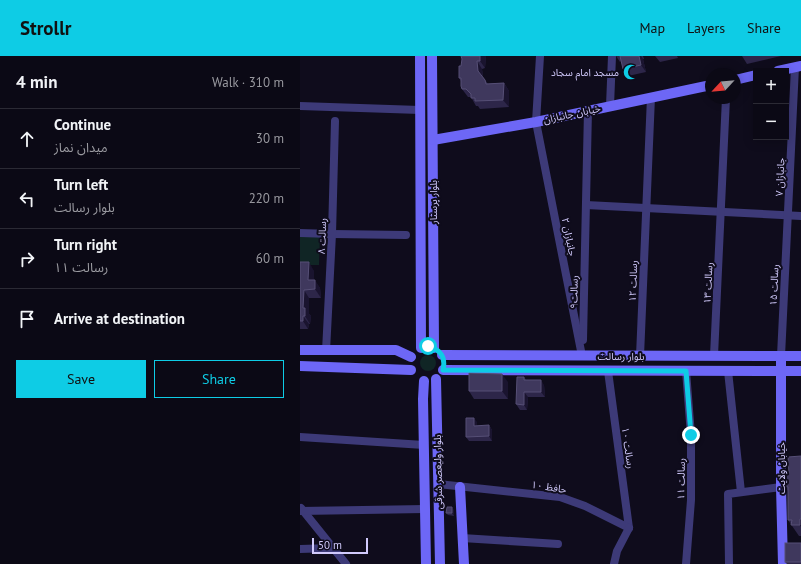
<!DOCTYPE html>
<meta charset="utf-8">
<style>
body{margin:0;font-family:"PT Sans","Noto Sans Arabic",sans-serif;background:#14121e;color:#f1f3f6}
.controls{position:absolute;right:12px;top:12px;display:grid;overflow:hidden;border-radius:0px;box-shadow:0 2px 10px #0003}
.controls button{width:36px;height:36px;display:grid;place-items:center;padding:0;border:0;border-bottom:1px solid #2b2a34;background:#0b0915;color:#f1f3f6;font:20px sans-serif}
.compass{position:absolute;left:405px;top:12px;width:36px;height:36px;border-radius:50%;background:#0b0915;box-shadow:0 2px 10px #0003;rotate:244deg}
.scale{position:absolute;left:12px;bottom:10px;width:56px;box-sizing:border-box;padding-left:4px;border:2px solid #d1cafc;border-top:0;font-size:11px;line-height:14px;white-space:nowrap;color:#d1cafc;-webkit-text-stroke:3px #0f0c1c;paint-order:stroke}
.stop{position:absolute;width:12px;height:12px;margin:-9px;border:3px solid #0ecce5;border-radius:50%;background:#fff}
.stop.end{background:#0ecce5;border-color:#fff;box-shadow:0 1px 4px #0008}
.list{margin:0;padding:0;list-style:none}
h2{display:flex;justify-content:space-between;align-items:center;height:52px;margin:0;padding:0 16px;font-size:17px}
h2 small{font-size:13px;font-weight:400;color:#9a9aa0}
.list li{display:grid;grid-template-columns:26px 1fr auto;gap:12px;align-items:center;box-sizing:border-box;height:60px;padding:0 16px;border-top:1px solid #2b2a34}
.list b{display:block;font-size:15px;white-space:nowrap}
.list p{margin:0;font-size:13px;white-space:nowrap;color:#9a9aa0}
.list em{font-size:13px;font-style:normal;color:#9a9aa0}
.actions{display:flex;gap:8px;padding:12px 16px}
.actions a{flex:1;padding:9px 0;border:1px solid #0ecce5;border-radius:0px;text-align:center;font-size:14px;color:#0ecce5}
.actions .main{background:#0ecce5;color:#111}
.icon{flex:none;width:22px;height:22px;fill:none;stroke:currentColor;stroke-width:2;stroke-linecap:round;stroke-linejoin:round}
.map{position:relative;flex:none;width:501px;height:508px;overflow:hidden}
header{display:flex;align-items:center;gap:24px;box-sizing:border-box;height:56px;padding:0 20px;background:#0ecce5;color:#111}
header strong{font-size:19px}
nav{display:flex;gap:22px;margin-inline-start:auto;font-size:14px}
main{display:flex}
aside{flex:1;background:#0b0915}
.map>svg:first-child{display:block}
</style>
<header>
<strong>Strollr</strong>
<nav><a>Map</a><a>Layers</a><a>Share</a></nav>
</header>
<main>
<aside>
<h2>4 min<small>Walk · 310 m</small></h2>
<ul class="list">
<li><svg class="icon" aria-label="ahead" viewBox="0 0 24 24"><path d="M12 20V5M6 11l6-6 6 6"/></svg><div><b>Continue</b><p>میدان نماز</p></div><em>30 m</em></li>
<li><svg class="icon" aria-label="left" viewBox="0 0 24 24"><path d="M17 20v-9H6M10 6l-5 5 5 5"/></svg><div><b>Turn left</b><p>بلوار رسالت</p></div><em>220 m</em></li>
<li><svg class="icon" aria-label="right" viewBox="0 0 24 24"><path d="M7 20v-9h11M14 6l5 5-5 5"/></svg><div><b>Turn right</b><p>رسالت ۱۱</p></div><em>60 m</em></li>
<li><svg class="icon" aria-label="arrive" viewBox="0 0 24 24"><path d="M6 21V4h12l-3 4 3 4H6"/></svg><div><b>Arrive at destination</b></div></li>
</ul>
<div class="actions"><a class="main">Save</a><a>Share</a></div>
</aside>
<div class="map">
<svg width="501" height="508" viewBox="0 0 501 508">
<rect width="100%" height="100%" fill="#0f0c1c"/>
<g fill="#102525">
<polygon points="0,180 20,180 19,209 0,209"/>
<circle cx="128" cy="307" r="8"/>
</g>
<g fill="none" stroke-linecap="round" stroke-linejoin="round">
<g stroke="#3d3a78" stroke-width="8">
<polyline points="240,0 236,66 282,300"/>
<polyline points="0,50 120,54"/>
<polyline points="310,50 312,0"/>
<polyline points="286,149 501,160"/>
<polyline points="0,177 32,178 106,179"/>
<polyline points="283,284 288,54"/>
<polyline points="26,295 32,178 35,65"/>
<polyline points="340,300 351,41"/>
<polyline points="414,300 426,42"/>
<polyline points="481,300 495,11"/>
<polyline points="308,315 329,472"/>
<polyline points="428,315 441,436"/>
<polyline points="0,381 124,389"/>
<polyline points="138,428 260,441 285,450 329,472"/>
<polyline points="1,452 46,508"/>
<polyline points="0,455 125,453"/>
<polyline points="162,482 258,488"/>
<polyline points="0,493 32,492"/>
<polyline points="314,508 317,495 329,472"/>
<polyline points="386,508 391,444 391,379 386,315"/>
<polyline points="429,508 428,438 481,431"/>
</g>
<g stroke="#6d67f6" stroke-width="10">
<polyline points="120,0 121,292"/>
<polyline points="132,0 134,292"/>
<polyline points="478,15 501,10"/>
<polyline points="435,24 456,19"/>
<polyline points="133,84 236,66 411,29"/>
<polyline points="0,294 96,294 111,301"/>
<polyline points="142,299 501,300"/>
<polyline points="481,300 481,431 483,508"/>
<polyline points="0,310 111,314"/>
<polyline points="143,314 501,315"/>
<polyline points="136,323 140,508"/>
<polyline points="124,325 123,343 126,508"/>
<polyline points="160,431 164,508"/>
</g>
</g>
<g fill="#2d2649">
<polygon points="186,0 185,12 182,13 183,21 188,28 204,27 209,35 209,51 180,53 178,50 176,50 171,41 168,41 162,33 161,25 159,22 161,10"/>
<polygon points="316,0 343,0 344,3 343,3 346,16 328,20 323,13 321,5 320,6"/>
<polygon points="355,0 377,0 378,2 360,6"/>
<polygon points="442,0 481,0 447,8"/>
<polygon points="0,206 14,215 14,224 20,232 21,242 9,242 9,258 11,260 10,268 9,268 8,273 0,273"/>
<polygon points="224,321 226,324 244,329 245,341 228,341 227,354 220,354 216,348"/>
<polygon points="208,326 208,343 174,343 169,335"/>
<polygon points="177,366 177,370 189,369 192,374 192,385 169,385 166,381"/>
<polygon points="501,400 501,480 499,480 488,464 488,435 485,430 489,418"/>
<polygon points="154,454 154,460 148,459 146,457"/>
<polygon points="501,487 501,508 487,508 485,506"/>
</g>
<g fill="#1a142f">
<polygon points="180,0 186,0 185,12 180,5"/>
<polygon points="339,0 341,0 343,3 346,16 341,9"/>
<polygon points="177,5 182,13 183,23 178,15"/>
<polygon points="204,27 209,35 209,51 203,44"/>
<polygon points="9,206 14,215 14,232 8,224"/>
<polygon points="15,224 20,232 21,242 15,233"/>
<polygon points="4,234 9,242 9,258 11,260 10,268 5,260 3,252"/>
<polygon points="3,260 9,268 8,273 3,265"/>
<polygon points="202,318 208,326 208,343 202,335"/>
<polygon points="241,324 244,329 245,341 241,336"/>
<polygon points="224,336 228,341 227,354 224,349"/>
<polygon points="174,362 177,366 177,374 174,370"/>
<polygon points="189,369 192,374 192,385 189,380"/>
<polygon points="152,451 154,454 154,460 152,457"/>
<polygon points="500,463 501,464 501,471 500,469"/>
</g>
<g fill="#3f385d" stroke="#564f76">
<polygon points="161,0 180,0 180,5 177,5 178,15 185,24 186,28 204,27 203,44 175,45 175,42 171,42 171,38 166,33 162,33 161,30 161,22 159,22 159,10 161,10 162,3"/>
<polygon points="320,0 339,0 341,9 323,13"/>
<polygon points="0,206 9,206 8,224 15,224 15,233 4,234 3,252 5,252 5,260 3,260 3,265 0,265"/>
<polygon points="169,317 202,318 202,335 169,335"/>
<polygon points="217,321 224,321 224,324 241,324 241,336 224,336 224,349 216,348"/>
<polygon points="166,362 174,362 174,370 189,369 189,380 166,381"/>
<polygon points="501,400 501,463 500,463 500,469 491,469 492,464 488,464 488,431 485,430 484,418 489,418 488,401"/>
<polygon points="147,451 152,451 152,457 146,457"/>
<rect x="485" y="487" width="16" height="19"/>
</g>
<g fill="none" stroke-linecap="round" stroke-linejoin="round">
<path stroke="#0ecce5" stroke-width="5" d="M128 290C141 294 146 301 143 314L386 315 391 379"/>
</g>
<defs>
<symbol id="mosque-bare" viewBox="-9 -9 18 18"><path d="M3.5-4.9A6 6 0 1 0 3.5 4.9A5 5 0 1 1 3.5-4.9Z" fill="#0ecce5" stroke="#0f0c1c" stroke-width="2.5" paint-order="stroke"/></symbol>
</defs>
<g fill-rule="evenodd">
<use href="#mosque-bare" x="320" y="5" width="22" height="22"/>
</g>
<g text-anchor="middle" dominant-baseline="central" stroke-width="4" stroke-linejoin="round" paint-order="stroke">
<g font-size="10" fill="#d1cafc" stroke="#0f0c1c" text-anchor="end">
<text x="319" y="16">مسجد امام سجاد</text>
</g>
<g font-size="10" fill="#d1cafc" stroke="#0f0c1c">
<text transform="translate(272 58) rotate(-12)">خیابان جانبازان</text>
<text transform="translate(480 121) rotate(-87)">جانبازان ۷</text>
<text transform="translate(133 146) rotate(-90)">بلوار پرستار</text>
<text transform="translate(22 180) rotate(-88)">رسالت ۸</text>
<text transform="translate(269 181) rotate(79)">جانبازان ۲</text>
<text transform="translate(333 225) rotate(-88)">رسالت ۱۲</text>
<text transform="translate(408 227) rotate(-87)">رسالت ۱۳</text>
<text transform="translate(474 229) rotate(-87)">رسالت ۱۵</text>
<text transform="translate(274 236) rotate(-89)">رسالت۹</text>
<text x="321" y="300">بلوار رسالت</text>
<text transform="translate(328 392) rotate(82)">رسالت ۱۰</text>
<text transform="translate(481 412) rotate(-90)">خیابان ولایت</text>
<text transform="translate(138 416) rotate(-91)">بلوار ولیعصر شرقی</text>
<text transform="translate(381 423) rotate(-89)">رسالت ۱۱</text>
<text transform="translate(249 431) rotate(9)">حافظ ۱۰</text>
</g>
</g>
</svg>
<div class="controls">
<button>+</button>
<button>−</button>
</div>
<svg class="compass" viewBox="-18 -18 36 36"><path d="M0-13l5 13h-10z" fill="#e53935"/><path d="M0 13l5-13h-10z" fill="#9a9aa0"/></svg>
<div class="scale">50 m</div>
<div class="stop" style="left:128px;top:290px"></div>
<div class="stop end" style="left:391px;top:379px"></div>
</div>
</main>
